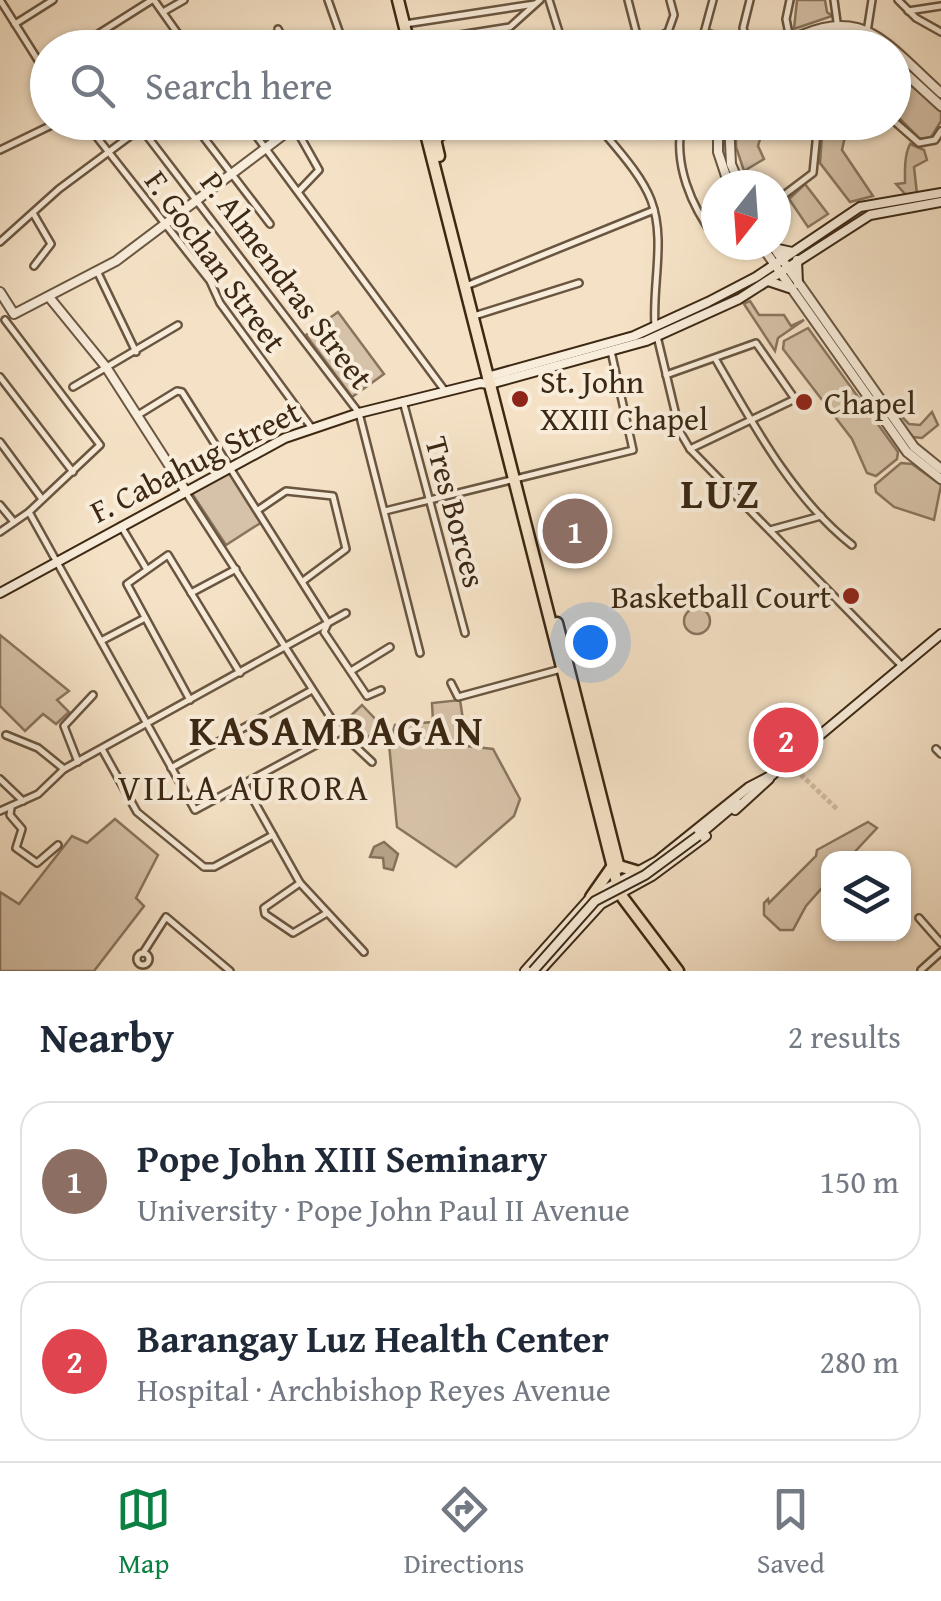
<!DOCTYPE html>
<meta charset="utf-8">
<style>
body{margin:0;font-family:"Gentium Book Plus",serif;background:#f6f6f7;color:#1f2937}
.controls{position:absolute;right:30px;bottom:30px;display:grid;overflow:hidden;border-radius:20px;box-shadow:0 2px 8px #0004}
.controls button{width:90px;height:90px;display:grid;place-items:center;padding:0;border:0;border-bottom:2px solid #e0e1e3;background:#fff;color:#1f2937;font:50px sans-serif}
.compass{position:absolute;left:701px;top:170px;width:90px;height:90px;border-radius:50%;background:#fff;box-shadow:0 2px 8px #0004;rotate:197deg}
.you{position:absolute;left:590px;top:642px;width:35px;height:35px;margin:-25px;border:8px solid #fff;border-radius:50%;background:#1a73e8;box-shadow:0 0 0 15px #1a73e833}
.badge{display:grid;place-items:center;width:65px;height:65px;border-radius:50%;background:#0b8043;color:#fff;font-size:32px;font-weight:700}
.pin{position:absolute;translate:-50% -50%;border:5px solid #fff;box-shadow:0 2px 10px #0006}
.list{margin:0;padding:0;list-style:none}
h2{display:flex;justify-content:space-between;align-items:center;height:130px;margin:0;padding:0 40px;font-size:42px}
h2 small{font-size:32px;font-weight:400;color:#747a83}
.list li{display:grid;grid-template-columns:65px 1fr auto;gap:30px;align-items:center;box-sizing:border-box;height:160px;margin:0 20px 20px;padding:0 20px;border:2px solid #e0e1e3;border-radius:30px}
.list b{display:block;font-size:38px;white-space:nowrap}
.list p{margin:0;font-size:32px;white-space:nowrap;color:#747a83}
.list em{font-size:32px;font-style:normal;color:#747a83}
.icon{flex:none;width:55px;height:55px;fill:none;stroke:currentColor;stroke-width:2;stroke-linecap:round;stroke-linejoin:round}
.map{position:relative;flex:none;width:941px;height:971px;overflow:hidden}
.search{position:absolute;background:#fff;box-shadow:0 2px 8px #0004;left:30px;right:30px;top:30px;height:110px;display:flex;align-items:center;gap:25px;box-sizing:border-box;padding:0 35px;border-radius:55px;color:#747a83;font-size:38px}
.sheet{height:490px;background:#fff}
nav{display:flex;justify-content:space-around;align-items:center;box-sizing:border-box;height:140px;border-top:2px solid #e0e1e3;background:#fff;font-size:28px;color:#747a83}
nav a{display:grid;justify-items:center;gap:5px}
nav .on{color:#0b8043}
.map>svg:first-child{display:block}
</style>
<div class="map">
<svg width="941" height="971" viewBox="0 0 941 971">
<rect width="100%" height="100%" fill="#f5e2c6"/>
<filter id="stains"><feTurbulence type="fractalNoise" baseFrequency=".002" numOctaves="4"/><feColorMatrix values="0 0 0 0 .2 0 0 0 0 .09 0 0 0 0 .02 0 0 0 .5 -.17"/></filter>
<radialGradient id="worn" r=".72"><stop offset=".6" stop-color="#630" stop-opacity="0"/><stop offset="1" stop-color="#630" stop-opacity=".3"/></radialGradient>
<g fill="#d6c2a8" stroke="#89755e" stroke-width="2.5">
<polygon points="797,0 825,0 827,12 832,16 794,29"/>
<polygon points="708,29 741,41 745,47 704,47"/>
<polygon points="905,80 941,111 941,121 930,139 919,138 894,113 894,92"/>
<polygon points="736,123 765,123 758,146 764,159 744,171 736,147"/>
<polygon points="823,123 848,123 842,150 873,196 850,202 820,163"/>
<path d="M910 144 924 150 927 160 914 167 917 194 906 195 896 184 905 183C905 172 904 156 910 144Z"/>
<polygon points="805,184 828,214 808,227 789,199"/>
<polygon points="750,301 759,315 784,315 791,326 804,320 778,338 775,351 744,304"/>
<polygon points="338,312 384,374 352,397 306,335"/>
<polygon points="808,328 898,452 897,459 876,476 867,473 852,439 783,349 784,341"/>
<polygon points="905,406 903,418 909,424 920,425 932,412 938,425 922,438 913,437 894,415"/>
<polygon points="901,463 912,464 941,485 934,520 894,507 876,492 875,485"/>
<polygon points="229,471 262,522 226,545 191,492"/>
<polygon points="704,587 708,601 683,608 679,594"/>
<circle cx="697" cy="621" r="13"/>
<polygon points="0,635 69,691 57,700 69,712 56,724 43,714 25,731 0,706"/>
<polygon points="460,700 467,746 493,749 520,799 514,816 456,867 397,827 389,744 395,725 433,722 432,703"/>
<polygon points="362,705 381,725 363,742 344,722"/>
<polygon points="115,819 158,855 136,898 144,906 94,971 0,971 0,892 19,904 72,836 87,843"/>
<polygon points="868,822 877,828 849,858 828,858 828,881 806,906 793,930 780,930 764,915 764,903 768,899 769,903 816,856 817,850"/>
</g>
<polygon fill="#b6a389" stroke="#85725a" stroke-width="2.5" points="384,842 398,854 393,870 384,868 383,858 370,857 374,847"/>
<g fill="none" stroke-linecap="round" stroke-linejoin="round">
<polyline stroke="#d0bda2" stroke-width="5" stroke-dasharray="5 2.5" stroke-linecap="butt" points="795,769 837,809"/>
<defs>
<g id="minor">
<polyline points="0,0 48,76"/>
<polyline points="154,0 188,48"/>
<polyline points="328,0 345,48"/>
<polyline points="549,0 564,48"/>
<polyline points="628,0 637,35 649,42 668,32 674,15 670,0"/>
<polyline points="834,0 837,22"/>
<polyline points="898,0 916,18 941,32"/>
<polyline points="908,11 941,6"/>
<polyline points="163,12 184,0"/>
<polyline points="15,24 53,0"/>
<polyline points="405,24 535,4"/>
<polyline points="278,29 288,48"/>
<polyline points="867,32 872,0"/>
<polyline points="790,39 786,19 790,0"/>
<polyline points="409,43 510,27 540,0"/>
<polyline points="76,48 152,0"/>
<polyline points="550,48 561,39"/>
<polyline points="700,48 713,0"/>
<polyline points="749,48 743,28 750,0"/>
<polyline points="894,89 896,87"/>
<polyline points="894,121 919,143 935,140 941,131"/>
<polyline points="85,122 210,281 220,303 311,427"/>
<polyline points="129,122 136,132"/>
<polyline points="192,122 270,224"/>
<polyline points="246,122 445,391"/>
<polyline points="292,122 319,170 299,191"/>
<path d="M595 122C614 146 640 172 651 200 666 239 652 285 655 326"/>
<path d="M682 122C673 164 691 206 716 239"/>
<polyline points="141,128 359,413 420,653"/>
<polyline points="438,140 459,122"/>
<polyline points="0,150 58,122"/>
<polyline points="776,201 813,173 818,122"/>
<polyline points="33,213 51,244 34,266"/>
<polyline points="0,242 59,189 149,122"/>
<polyline points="98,273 136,352"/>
<polyline points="466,286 654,210"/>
<polyline points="474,316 579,283"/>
<polyline points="657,336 680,432 690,449 902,666"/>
<path d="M716 360C753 424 793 499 852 545"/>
<polyline points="666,375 756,343 795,399 690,449"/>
<polyline points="0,377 73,472"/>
<polyline points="73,387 178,325"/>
<polyline points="403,401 465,633"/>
<polyline points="138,415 177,391 182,392 328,623 324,632 367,696 381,690"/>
<polyline points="0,442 42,499"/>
<polyline points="186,493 340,732 372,762"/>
<polyline points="0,505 14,522"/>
<polyline points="258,510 286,491 333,496 346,549 303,581"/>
<polyline points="385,511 633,450 611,351"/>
<polyline points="29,512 195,810 340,732"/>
<polyline points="121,526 146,568"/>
<polyline points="770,530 821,516"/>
<polyline points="0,532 29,512 100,445 5,320"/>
<polyline points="191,593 236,569"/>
<polyline points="101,641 145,618"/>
<polyline points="351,671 390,647"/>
<polyline points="451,683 458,697 561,669"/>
<polyline points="190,700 127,584 168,555 240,673"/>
<polyline points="6,735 38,748 64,769"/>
<polyline points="102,749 137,812 204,867 214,867 273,835"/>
<polyline points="936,749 941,754"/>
<polyline points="78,762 64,726 93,695"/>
<polyline points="171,768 312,690"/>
<polyline points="0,779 23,801"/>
<polyline points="245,785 300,883 364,952"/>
<polyline points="11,808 10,815 22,829 16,848 37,863 58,845"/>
<polyline points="0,811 38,794 64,769 346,613"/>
<polyline points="300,883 264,908 265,914 293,933 327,913"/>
<polyline points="919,918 941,943"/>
<polyline points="143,953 166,917 230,971"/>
<circle cx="143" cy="959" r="6"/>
<polyline points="921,970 941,952"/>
</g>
<g id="tertiary">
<path d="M775 48C861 0 879 37 941 93"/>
<polyline points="798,48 838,34 877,48"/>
<polyline points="894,63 941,106"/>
<polyline points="718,122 718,152 729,185"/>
<polyline points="729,122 731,164 740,185"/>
<polyline points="761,245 907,452 941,479"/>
<polyline points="772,245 914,447 941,469"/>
<polyline points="0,292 14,314 116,261 291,129 319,122"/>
<polyline points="49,297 106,367 185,490"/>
</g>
<g id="secondary">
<polyline points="774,248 792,252"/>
<polyline points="797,260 798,284"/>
<polyline points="768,281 789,288"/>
<polyline points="487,377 634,336 708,302 756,277 860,207 941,193"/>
<polyline points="0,593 285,438 359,413 480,383 490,384 646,341 739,299 870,215 941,202"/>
<polyline points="771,776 941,634"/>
<polyline points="735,810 769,779"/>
<polyline points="698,836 737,803"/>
<polyline points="525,971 591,897 657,861 749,787 772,775"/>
<polyline points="540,971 601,904 652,876 706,836"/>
</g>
<g id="primary">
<polyline points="398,0 410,48"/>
<polyline points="423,122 617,883 623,898 678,971"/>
<polyline points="431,122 439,156"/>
<polyline points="557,623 619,868"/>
<polyline points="619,866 639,872"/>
<polyline points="591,897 612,867"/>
</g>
</defs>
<use href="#minor" stroke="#6a5640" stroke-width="10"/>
<use href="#tertiary" stroke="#6a5640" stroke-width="12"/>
<use href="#secondary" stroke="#3c2813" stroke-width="12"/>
<use href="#primary" stroke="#3c2813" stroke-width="15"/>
<use href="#minor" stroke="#f8ecda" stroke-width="5"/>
<use href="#tertiary" stroke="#f8ecda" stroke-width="8"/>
<use href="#secondary" stroke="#f8ecda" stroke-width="8"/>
<use href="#primary" stroke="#f5e2c6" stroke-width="10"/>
<defs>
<polyline id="secondary-bridge" points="533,971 595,901 645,875 698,836"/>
</defs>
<use href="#secondary-bridge" stroke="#3c2813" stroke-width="12" stroke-linecap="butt"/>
<use href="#secondary-bridge" stroke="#f8ecda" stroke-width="8"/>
</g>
<g fill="#8f2418" stroke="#f8ecda" stroke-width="4">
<circle cx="520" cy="399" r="10"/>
<circle cx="804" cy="402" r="10"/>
<circle cx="851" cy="596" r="10"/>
</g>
<g text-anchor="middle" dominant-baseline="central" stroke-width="8" stroke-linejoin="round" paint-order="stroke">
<g font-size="32" fill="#3c2813" stroke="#f8ecda">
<text transform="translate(216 261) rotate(54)">F. Gochan Street</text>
<text transform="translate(287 280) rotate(53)">P. Almendras Street</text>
<text transform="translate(195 461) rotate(-27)">F. Cabahug Street</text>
<text transform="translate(456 512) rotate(75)">Tres Borces</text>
</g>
<g font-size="32" fill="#3c2813" stroke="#f8ecda" text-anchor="start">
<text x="540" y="381">St. John<tspan x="540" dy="37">XXIII Chapel</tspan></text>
<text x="824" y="402">Chapel</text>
<text x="831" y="596" text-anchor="end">Basketball Court</text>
</g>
<g font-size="35" letter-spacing="2.5" fill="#3c2813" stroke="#f8ecda">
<text x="244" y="787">VILLA AURORA</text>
</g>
<g font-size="42" font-weight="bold" letter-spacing="2.5" fill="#3c2813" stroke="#f8ecda">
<text x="721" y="492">LUZ</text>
<text x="337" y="729">KASAMBAGAN</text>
</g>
</g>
<rect width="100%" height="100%" filter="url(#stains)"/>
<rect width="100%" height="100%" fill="url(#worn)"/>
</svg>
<div class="controls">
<button><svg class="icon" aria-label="layers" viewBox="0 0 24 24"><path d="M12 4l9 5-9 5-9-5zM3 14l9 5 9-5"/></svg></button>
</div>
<svg class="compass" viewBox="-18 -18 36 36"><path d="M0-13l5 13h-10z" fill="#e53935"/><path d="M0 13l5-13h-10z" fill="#747a83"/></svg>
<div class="you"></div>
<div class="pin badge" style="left:575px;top:531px;background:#8d6e63">1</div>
<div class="pin badge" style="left:786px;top:740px;background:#e0444e">2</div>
<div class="search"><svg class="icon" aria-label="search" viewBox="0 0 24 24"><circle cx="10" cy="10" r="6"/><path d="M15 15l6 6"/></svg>Search here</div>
</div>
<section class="sheet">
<h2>Nearby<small>2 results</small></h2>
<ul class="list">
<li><span class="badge" style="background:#8d6e63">1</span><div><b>Pope John XIII Seminary</b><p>University · Pope John Paul Ⅱ Avenue</p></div><em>150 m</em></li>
<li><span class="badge" style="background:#e0444e">2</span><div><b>Barangay Luz Health Center</b><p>Hospital · Archbishop Reyes Avenue</p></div><em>280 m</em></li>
</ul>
</section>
<nav>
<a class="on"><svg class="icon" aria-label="map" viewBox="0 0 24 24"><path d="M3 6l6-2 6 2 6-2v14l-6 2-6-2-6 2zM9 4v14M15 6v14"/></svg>Map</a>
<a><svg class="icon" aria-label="directions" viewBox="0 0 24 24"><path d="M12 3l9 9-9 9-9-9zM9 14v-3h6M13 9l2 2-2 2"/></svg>Directions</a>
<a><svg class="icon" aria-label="saved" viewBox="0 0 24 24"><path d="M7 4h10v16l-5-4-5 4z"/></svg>Saved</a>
</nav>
